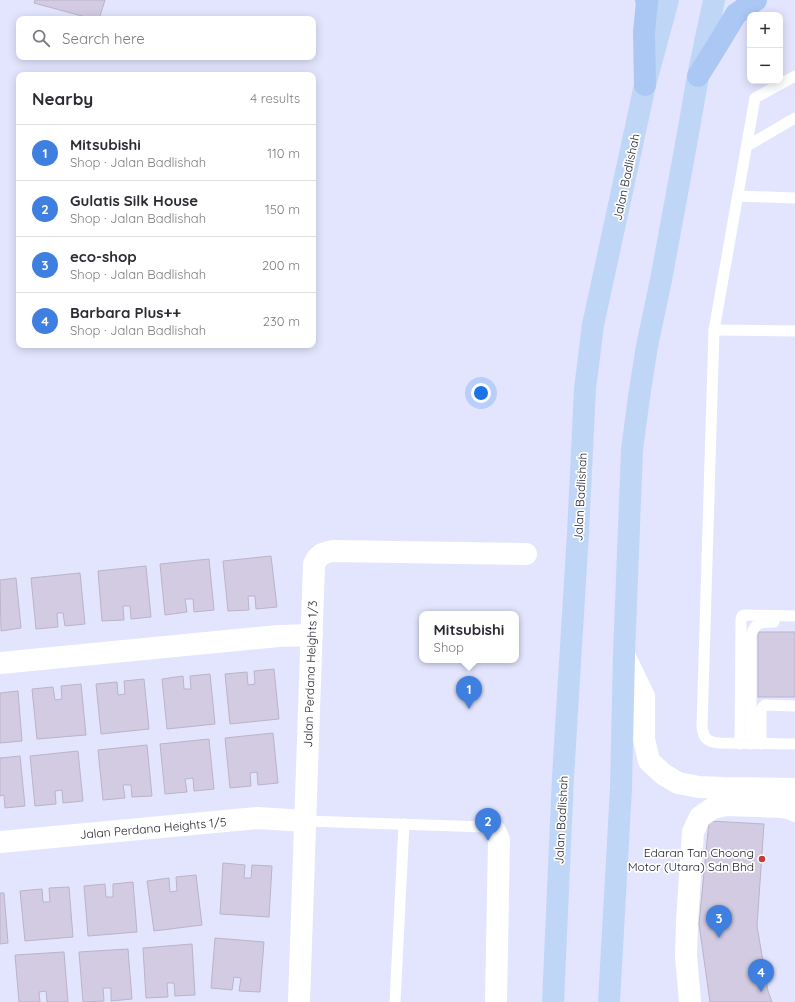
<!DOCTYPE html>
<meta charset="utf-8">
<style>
body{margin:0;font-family:Quicksand,sans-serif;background:#f7f7f7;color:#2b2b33}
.controls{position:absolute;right:12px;top:12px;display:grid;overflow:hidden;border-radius:8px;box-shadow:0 2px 10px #0003}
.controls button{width:36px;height:36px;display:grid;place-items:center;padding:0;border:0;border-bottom:1px solid #e1e1e2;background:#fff;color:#2b2b33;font:20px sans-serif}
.you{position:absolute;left:481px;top:393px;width:14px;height:14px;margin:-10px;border:3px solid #fff;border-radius:50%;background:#1a73e8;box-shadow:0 0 0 6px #1a73e833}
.badge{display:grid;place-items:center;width:26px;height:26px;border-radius:50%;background:#c93b37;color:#fff;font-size:13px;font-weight:700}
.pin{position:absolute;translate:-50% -33px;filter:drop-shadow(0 1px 2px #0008)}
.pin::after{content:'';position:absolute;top:21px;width:14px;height:12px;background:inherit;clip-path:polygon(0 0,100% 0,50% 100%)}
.popup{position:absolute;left:419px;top:611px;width:100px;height:52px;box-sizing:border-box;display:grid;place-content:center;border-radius:8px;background:#fff;filter:drop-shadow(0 1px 3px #0005);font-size:13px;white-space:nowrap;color:#7c7c81}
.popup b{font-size:15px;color:#2b2b33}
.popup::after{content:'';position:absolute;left:50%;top:100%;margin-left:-8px;border:8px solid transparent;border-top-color:#fff}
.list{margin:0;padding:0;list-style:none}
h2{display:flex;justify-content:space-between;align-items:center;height:52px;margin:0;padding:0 16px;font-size:17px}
h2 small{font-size:13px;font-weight:400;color:#7c7c81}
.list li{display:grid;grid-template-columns:26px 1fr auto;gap:12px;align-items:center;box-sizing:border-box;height:56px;padding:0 16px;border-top:1px solid #e1e1e2}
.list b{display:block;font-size:15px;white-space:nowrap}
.list p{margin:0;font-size:13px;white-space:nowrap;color:#7c7c81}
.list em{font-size:13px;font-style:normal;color:#7c7c81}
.icon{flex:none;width:22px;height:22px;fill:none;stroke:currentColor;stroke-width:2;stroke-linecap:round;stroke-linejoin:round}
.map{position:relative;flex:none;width:795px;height:1002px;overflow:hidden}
.search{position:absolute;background:#fff;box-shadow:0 2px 10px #0003;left:16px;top:16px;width:300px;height:44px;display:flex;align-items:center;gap:10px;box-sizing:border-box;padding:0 14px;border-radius:8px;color:#7c7c81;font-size:15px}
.panel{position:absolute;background:#fff;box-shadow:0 2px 10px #0003;left:16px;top:72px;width:300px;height:276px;border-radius:8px}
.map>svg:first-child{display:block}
</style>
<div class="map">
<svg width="795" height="1002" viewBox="0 0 795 1002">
<rect width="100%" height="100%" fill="#e2e5fd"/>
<g fill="#d2cbe2" stroke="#bbb3c9">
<polygon points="35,0 105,0 99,19 93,19 34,3"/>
<polygon points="271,556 277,607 256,609 255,596 248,596 249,610 228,611 223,561"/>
<polygon points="209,559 214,610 194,612 193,599 185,599 187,612 165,615 160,564"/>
<polygon points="146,566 151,617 131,619 130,606 123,606 124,620 102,621 98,571"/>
<polygon points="80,573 85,624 65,626 63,613 57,613 58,627 36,629 31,578"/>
<polygon points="16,578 21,628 1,631 0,580"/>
<rect x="758" y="632" width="37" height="65"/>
<polygon points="274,669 279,719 230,724 225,674 247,672 248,685 255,684 254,671"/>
<polygon points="210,674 215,724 167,729 162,679 183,676 184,689 191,689 190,676"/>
<polygon points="144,679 149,729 101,734 96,684 117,682 118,695 125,694 124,681"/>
<polygon points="81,684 86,735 37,739 32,689 53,687 55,700 62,699 61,686"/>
<polygon points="18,691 22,741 0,743 0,693"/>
<polygon points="273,733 278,783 258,785 257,772 250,773 251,786 230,788 225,738"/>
<polygon points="209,739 214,789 194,791 193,778 185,779 187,792 165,794 160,744"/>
<polygon points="147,745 152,796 132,797 131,785 123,785 125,798 103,800 98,750"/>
<polygon points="78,751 83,801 63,803 62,790 55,791 56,804 35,806 30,756"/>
<polygon points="20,756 25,806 5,808 4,795 0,796 0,758"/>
<polygon points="709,821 764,824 757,926 768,991 772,1002 710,1002 699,924"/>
<polygon points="223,863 245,865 244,878 251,878 252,865 272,866 269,917 220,914"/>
<polygon points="196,875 202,925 154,931 147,881 169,878 170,892 177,891 176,877"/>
<polygon points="133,882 137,932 88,936 84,886 105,884 106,897 113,897 113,884"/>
<polygon points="69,887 73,937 25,941 20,891 42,889 43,902 50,902 49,888"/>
<polygon points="0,893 4,893 8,943 0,944"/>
<polygon points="215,938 264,942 260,992 239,991 241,978 234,977 232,990 211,988"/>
<polygon points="192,944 195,995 175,996 174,983 167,983 168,997 146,998 143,948"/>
<polygon points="128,949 132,999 111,1001 111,988 103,988 104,1001 83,1002 79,952"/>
<polygon points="64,952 68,1002 47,1002 46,991 39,992 40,1002 19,1002 15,955"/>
</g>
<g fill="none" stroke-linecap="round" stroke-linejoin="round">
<g stroke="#fff" stroke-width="11">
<path d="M795 76 755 98 714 330 702 726C703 738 707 742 719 743L795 744"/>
<polyline points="747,146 795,118"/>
<polyline points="738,196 795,198"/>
<polyline points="714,330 795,331"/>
<polyline points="740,744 741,619 742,616 744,615 795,616"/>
<path d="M751 744V635C755 622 762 622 774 622"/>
<polyline points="761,744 761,711 762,708 765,705 795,706"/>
<polyline points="306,821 485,827 495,831"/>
<polyline points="395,1002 404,824"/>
</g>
<g stroke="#fff" stroke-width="22">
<polyline points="624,655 644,696 644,739 649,761 663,774 678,783 699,787 722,788 795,789"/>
<polyline points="0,663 278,636 312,635"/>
<polyline points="495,831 499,840 496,1002"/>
<polyline points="0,842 257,818 306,821"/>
<path d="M299 1002 314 564C319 554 323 553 333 551L526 554"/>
<polyline points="690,1002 686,956 687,921 693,832 700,817 713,808 726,805 782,807 789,808 795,811"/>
</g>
<g stroke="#c0d6f7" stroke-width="22">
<polyline points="553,1002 563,777 578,533 585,389 593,325 645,85 668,0"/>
<polyline points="609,1002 621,788 624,655 632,450 639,397 647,346 661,280 687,139 698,76 714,0"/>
</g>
<g stroke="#abc8f4" stroke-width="22">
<polyline points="698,76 718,44 736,14 756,0"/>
<polyline points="645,85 644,32 647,2 646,0"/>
</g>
</g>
<circle fill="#c93b37" stroke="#fff" stroke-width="1.5" cx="762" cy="859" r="4"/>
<g text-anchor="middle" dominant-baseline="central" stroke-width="3.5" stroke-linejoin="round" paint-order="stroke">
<g font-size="12" fill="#191a22" stroke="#fff">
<text transform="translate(626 177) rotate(-78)">Jalan Badlishah</text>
<text transform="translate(580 497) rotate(-87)">Jalan Badlishah</text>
<text transform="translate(310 674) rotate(-88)">Jalan Perdana Heights 1/3</text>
<text transform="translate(561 820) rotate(-87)">Jalan Badlishah</text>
<text transform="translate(153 828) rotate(-5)">Jalan Perdana Heights 1/5</text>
</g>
<g font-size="12" fill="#191a22" stroke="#fff" text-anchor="end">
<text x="754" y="852">Edaran Tan Choong<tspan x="754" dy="14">Motor (Utara) Sdn Bhd</tspan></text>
</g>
</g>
</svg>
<div class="controls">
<button>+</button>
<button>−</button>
</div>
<div class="you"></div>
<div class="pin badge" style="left:469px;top:709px;background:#3f7fe0">1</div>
<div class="popup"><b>Mitsubishi</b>Shop</div>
<div class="pin badge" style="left:488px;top:841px;background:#3f7fe0">2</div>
<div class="pin badge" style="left:719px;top:938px;background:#3f7fe0">3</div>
<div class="pin badge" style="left:761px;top:992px;background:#3f7fe0">4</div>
<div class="search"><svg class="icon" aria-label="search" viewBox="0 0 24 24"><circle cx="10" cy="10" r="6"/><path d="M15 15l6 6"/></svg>Search here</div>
<section class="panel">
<h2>Nearby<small>4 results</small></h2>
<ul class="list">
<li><span class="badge" style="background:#3f7fe0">1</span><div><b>Mitsubishi</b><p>Shop · Jalan Badlishah</p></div><em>110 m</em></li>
<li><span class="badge" style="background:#3f7fe0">2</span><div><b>Gulatis Silk House</b><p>Shop · Jalan Badlishah</p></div><em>150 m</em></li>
<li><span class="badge" style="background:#3f7fe0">3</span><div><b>eco-shop</b><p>Shop · Jalan Badlishah</p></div><em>200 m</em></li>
<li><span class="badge" style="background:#3f7fe0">4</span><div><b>Barbara Plus++</b><p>Shop · Jalan Badlishah</p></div><em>230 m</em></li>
</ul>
</section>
</div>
